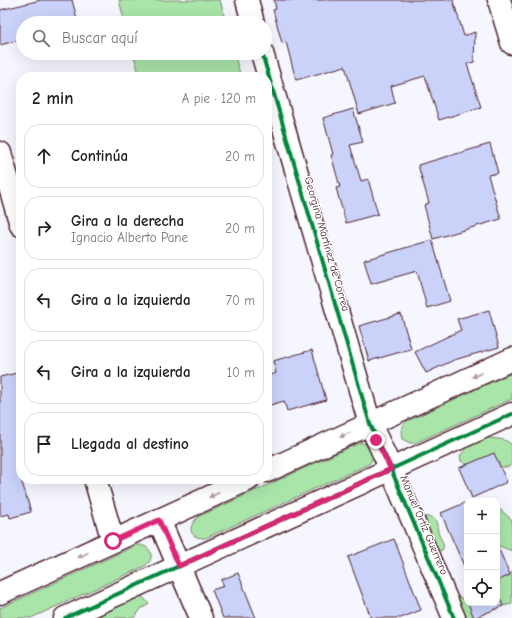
<!DOCTYPE html>
<html lang="es">
<meta charset="utf-8">
<style>
body{margin:0;font-family:"Comic Neue",sans-serif;background:#f2f2f2;color:#202124}
.controls{position:absolute;right:12px;bottom:12px;display:grid;overflow:hidden;border-radius:8px;box-shadow:0 4px 16px #0002}
.controls button{width:36px;height:36px;display:grid;place-items:center;padding:0;border:0;border-bottom:1px solid #e0e0e0;background:#fff;color:#202124;font:20px sans-serif}
.stop{position:absolute;width:12px;height:12px;margin:-9px;border:3px solid #db2777;border-radius:50%;background:#fff}
.stop.end{background:#db2777;border-color:#fff;box-shadow:0 1px 4px #0008}
.list{margin:0;padding:0;list-style:none}
h2{display:flex;justify-content:space-between;align-items:center;height:52px;margin:0;padding:0 16px;font-size:17px}
h2 small{font-size:13px;font-weight:400;color:#757577}
.list li{display:grid;grid-template-columns:26px 1fr auto;gap:12px;align-items:center;box-sizing:border-box;height:64px;margin:0 8px 8px;padding:0 8px;border:1px solid #e0e0e0;border-radius:16px}
.list b{display:block;font-size:15px;white-space:nowrap}
.list p{margin:0;font-size:13px;white-space:nowrap;color:#757577}
.list em{font-size:13px;font-style:normal;color:#757577}
.icon{flex:none;width:22px;height:22px;fill:none;stroke:currentColor;stroke-width:2;stroke-linecap:round;stroke-linejoin:round}
.map{position:relative;flex:none;width:512px;height:618px;overflow:hidden}
.search{position:absolute;background:#fff;box-shadow:0 4px 16px #0002;left:16px;top:16px;width:256px;height:44px;display:flex;align-items:center;gap:10px;box-sizing:border-box;padding:0 14px;border-radius:22px;color:#757577;font-size:15px}
.panel{position:absolute;background:#fff;box-shadow:0 4px 16px #0002;left:16px;top:72px;width:256px;height:412px;border-radius:16px}
.map>svg:first-child{display:block}
</style>
<div class="map">
<svg width="512" height="618" viewBox="0 0 512 618">
<rect width="100%" height="100%" fill="#f5f6fe"/>
<filter id="ink" filterUnits="userSpaceOnUse"><feTurbulence type="fractalNoise" baseFrequency=".025" numOctaves="2"/><feDisplacementMap in="SourceGraphic" scale="8" xChannelSelector="R" yChannelSelector="G"/><feConvolveMatrix kernelMatrix="1 2 1 2 8 2 1 2 1" color-interpolation-filters="sRGB"/></filter>
<g filter="url(#ink)">
<g fill="#a9e4a9" stroke="#7a826a">
<polygon points="119,0 220,0 226,23 125,23"/>
<polygon points="133,53 234,53 241,77 140,77"/>
<path d="M512 373V399L415 443H410L402 439C400 431 401 426 407 421Z"/>
<path d="M487 438C497 439 505 438 512 445V464L508 467H502L493 464H465L461 461 460 456C467 446 476 442 487 438Z"/>
<path d="M359 443C371 442 377 455 369 464L206 538C190 539 186 528 198 517Z"/>
<polygon points="497,507 512,520 512,551 497,545"/>
<path d="M425 517C439 515 436 526 439 535 441 541 446 544 442 550L440 551 437 550 423 536V519Z"/>
<path d="M137 545C150 544 157 557 145 566L31 618H0V608Z"/>
<polygon points="512,572 512,604 502,606 497,603 497,595 498,593 500,578 508,575"/>
<polygon points="138,595 143,597 149,604 141,609 134,618 95,618"/>
<polygon points="455,595 467,601 467,603 469,603 475,612 477,618 452,618"/>
</g>
<g fill="#cbd2fa" stroke="#4a1f2b">
<polygon points="41,0 72,0 78,23 23,23 23,39 0,45 0,10"/>
<polygon points="274,0 453,0 464,36 475,32 474,62 467,64 481,107 439,120 425,76 391,86 395,103 359,114 345,66 296,80 286,42 282,43 273,10 276,9"/>
<polygon points="353,109 363,142 350,145 361,181 368,179 378,214 346,223 336,188 340,187 331,155 333,154 323,118"/>
<polygon points="490,144 498,173 488,175 501,219 433,239 424,205 429,203 418,165"/>
<polygon points="432,240 450,301 427,308 417,271 371,284 364,260"/>
<polygon points="489,310 499,347 454,360 426,373 415,352 461,330 457,319"/>
<polygon points="401,314 411,349 369,361 359,326"/>
<polygon points="312,350 326,400 287,411 284,401 267,406 267,376 276,373 273,361"/>
<polygon points="21,372 21,479 31,512 10,518 9,514 0,516 0,377"/>
<polygon points="494,453 507,482 472,498 459,468"/>
<polygon points="467,502 467,573 441,513"/>
<polygon points="394,539 421,610 401,618 371,618 348,557"/>
<polygon points="497,545 510,575 497,581"/>
<polygon points="238,573 256,618 223,618 212,590 224,586 221,580"/>
<polygon points="497,591 503,606 474,618 468,603 497,603"/>
</g>
<g fill="none" stroke-linecap="round" stroke-linejoin="round">
<defs>
<g id="street">
<polyline points="247,0 253,23"/>
<polyline points="499,0 512,43"/>
<polyline points="262,53 370,424 391,469 454,618"/>
<polyline points="0,153 21,225"/>
<polyline points="95,479 113,541"/>
<polyline points="159,520 201,618"/>
</g>
<g id="secondary">
<polyline points="267,471 512,359"/>
<polyline points="0,593 249,479"/>
<polyline points="65,618 512,414"/>
</g>
</defs>
<use href="#street" stroke="#4a1f2b" stroke-width="25"/>
<use href="#secondary" stroke="#4a1f2b" stroke-width="25"/>
<use href="#street" stroke="#fff" stroke-width="22"/>
<use href="#secondary" stroke="#fff" stroke-width="22"/>
<defs>
<g id="cycleway">
<polyline points="262,53 370,424 391,469 454,618"/>
<polyline points="65,618 512,414"/>
</g>
</defs>
<use href="#cycleway" stroke="#fff" stroke-width="6"/>
<use href="#cycleway" stroke="#00873e" stroke-width="4"/>
</g>
<defs><path id="oneway-solid" d="M-6-.8H1V-3.2L6.5 0L1 3.2V.8H-6Z"/></defs>
<g fill="#ae9aa0">
<use href="#oneway-solid" transform="translate(477 375) rotate(155)"/>
<use href="#oneway-solid" transform="translate(345 435) rotate(155)"/>
<use href="#oneway-solid" transform="translate(214 495) rotate(155)"/>
<use href="#oneway-solid" transform="translate(83 555) rotate(155)"/>
</g>
</g>
<g fill="none" stroke-linecap="round" stroke-linejoin="round" filter="url(#ink)">
<polyline stroke="#db2777" stroke-width="5" points="113,541 159,520 179,566 391,469 376,440"/>
</g>
<g text-anchor="middle" dominant-baseline="central" stroke-width="3" stroke-linejoin="round" paint-order="stroke">
<g font-size="11" fill="#4a1f2b" stroke="#fff">
<text transform="translate(327 244) rotate(74)">Georgina Martínez de Correa</text>
<text transform="translate(424 525) rotate(67)">Manuel Ortíz Guerrero</text>
</g>
</g>
</svg>
<div class="controls">
<button>+</button>
<button>−</button>
<button><svg class="icon" aria-label="locate" viewBox="0 0 24 24"><circle cx="12" cy="12" r="6"/><path d="M12 2v4M12 18v4M2 12h4M18 12h4"/></svg></button>
</div>
<div class="stop" style="left:113px;top:541px"></div>
<div class="stop end" style="left:376px;top:440px"></div>
<div class="search"><svg class="icon" aria-label="search" viewBox="0 0 24 24"><circle cx="10" cy="10" r="6"/><path d="M15 15l6 6"/></svg>Buscar aquí</div>
<section class="panel">
<h2>2 min<small>A pie · 120 m</small></h2>
<ul class="list">
<li><svg class="icon" aria-label="ahead" viewBox="0 0 24 24"><path d="M12 20V5M6 11l6-6 6 6"/></svg><div><b>Continúa</b></div><em>20 m</em></li>
<li><svg class="icon" aria-label="right" viewBox="0 0 24 24"><path d="M7 20v-9h11M14 6l5 5-5 5"/></svg><div><b>Gira a la derecha</b><p>Ignacio Alberto Pane</p></div><em>20 m</em></li>
<li><svg class="icon" aria-label="left" viewBox="0 0 24 24"><path d="M17 20v-9H6M10 6l-5 5 5 5"/></svg><div><b>Gira a la izquierda</b></div><em>70 m</em></li>
<li><svg class="icon" aria-label="left" viewBox="0 0 24 24"><path d="M17 20v-9H6M10 6l-5 5 5 5"/></svg><div><b>Gira a la izquierda</b></div><em>10 m</em></li>
<li><svg class="icon" aria-label="arrive" viewBox="0 0 24 24"><path d="M6 21V4h12l-3 4 3 4H6"/></svg><div><b>Llegada al destino</b></div></li>
</ul>
</section>
</div>
